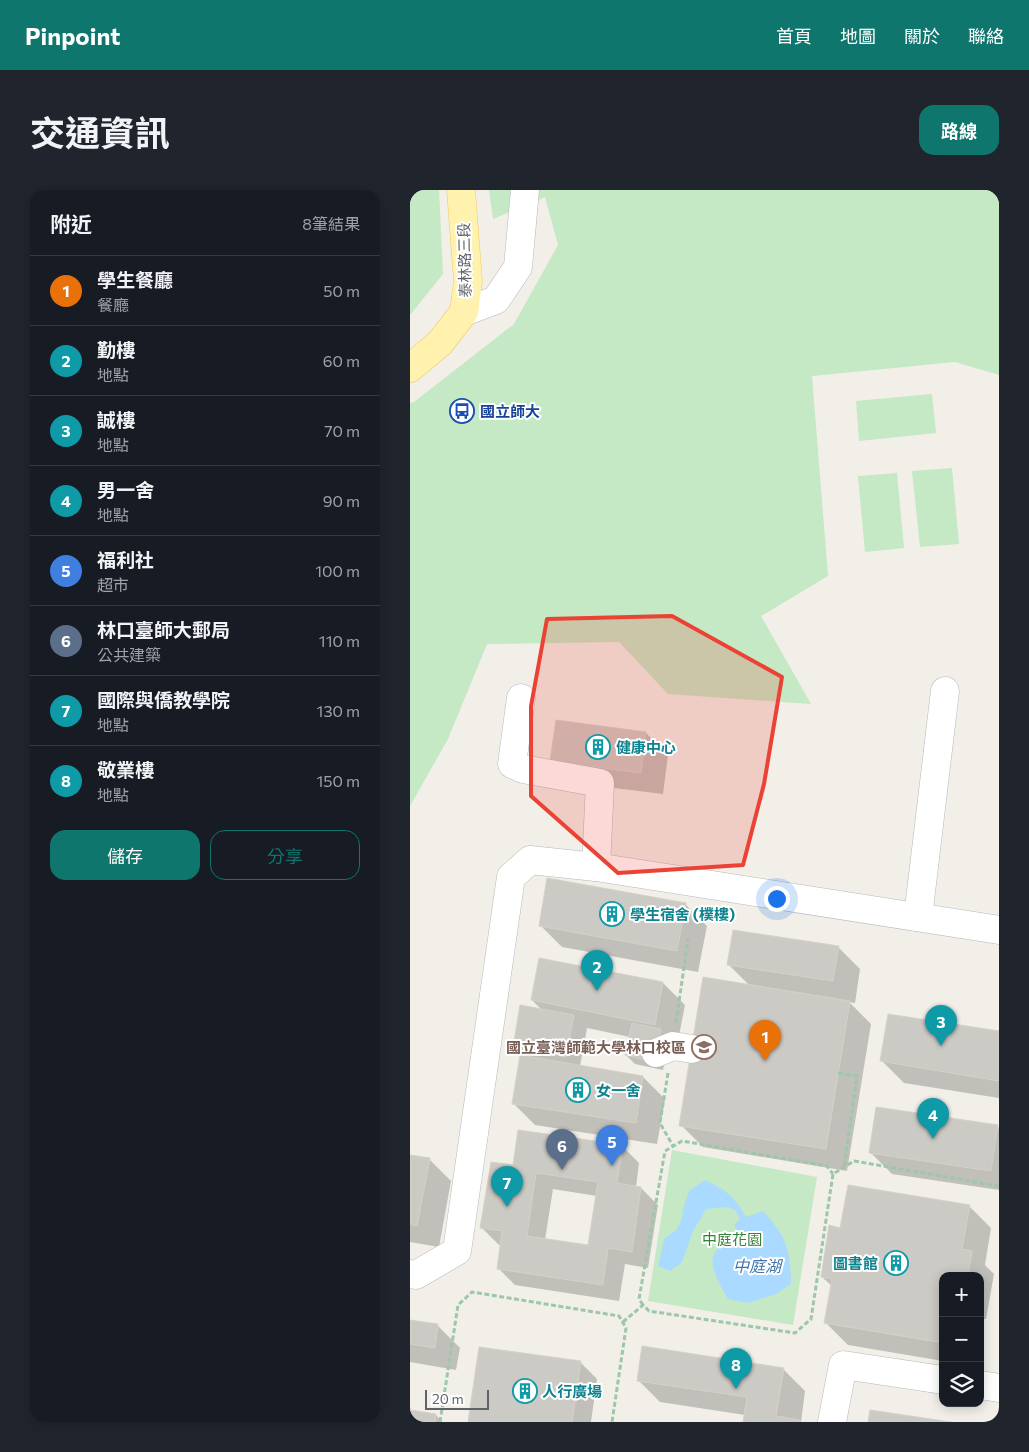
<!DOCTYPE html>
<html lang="zh-TW">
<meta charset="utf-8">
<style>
body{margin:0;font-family:Commissioner,"Noto Sans TC",sans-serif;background:#20242c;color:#f1f3f6}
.controls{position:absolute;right:15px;bottom:15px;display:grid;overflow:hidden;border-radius:10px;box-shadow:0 2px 12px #0003}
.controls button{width:45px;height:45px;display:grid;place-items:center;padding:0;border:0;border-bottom:1px solid #363941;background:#171b24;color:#f1f3f6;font:25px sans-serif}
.scale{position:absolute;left:15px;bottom:12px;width:64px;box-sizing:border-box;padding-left:5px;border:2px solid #5f6368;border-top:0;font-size:14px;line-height:18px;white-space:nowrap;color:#5f6368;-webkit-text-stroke:4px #fff;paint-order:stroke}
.you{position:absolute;left:366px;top:708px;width:18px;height:18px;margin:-12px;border:4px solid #fff;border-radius:50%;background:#1a73e8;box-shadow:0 0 0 8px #1a73e833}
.badge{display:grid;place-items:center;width:32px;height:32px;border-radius:50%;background:#0f766e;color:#fff;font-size:16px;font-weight:700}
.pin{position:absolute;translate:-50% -41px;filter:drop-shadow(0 1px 2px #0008)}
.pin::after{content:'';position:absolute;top:26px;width:18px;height:15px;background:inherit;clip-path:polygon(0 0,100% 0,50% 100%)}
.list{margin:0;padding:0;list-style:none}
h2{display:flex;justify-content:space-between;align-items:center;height:65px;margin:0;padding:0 20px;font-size:21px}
h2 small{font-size:16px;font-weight:400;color:#9ea1a6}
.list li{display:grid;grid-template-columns:32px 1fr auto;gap:15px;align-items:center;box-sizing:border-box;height:70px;padding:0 20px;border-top:1px solid #363941}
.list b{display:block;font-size:19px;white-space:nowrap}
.list p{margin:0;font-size:16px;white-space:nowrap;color:#9ea1a6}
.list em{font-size:16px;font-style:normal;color:#9ea1a6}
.actions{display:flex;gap:10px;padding:15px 20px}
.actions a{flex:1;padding:11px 0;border:1px solid #0f766e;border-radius:15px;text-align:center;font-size:18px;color:#0f766e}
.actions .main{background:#0f766e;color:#fff}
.icon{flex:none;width:28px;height:28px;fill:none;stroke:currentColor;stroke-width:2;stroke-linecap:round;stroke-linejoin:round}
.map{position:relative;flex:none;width:589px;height:1232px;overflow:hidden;border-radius:15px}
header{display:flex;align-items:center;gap:30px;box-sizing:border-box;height:70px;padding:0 25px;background:#0f766e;color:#fff}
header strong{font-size:24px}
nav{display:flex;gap:28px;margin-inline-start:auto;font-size:18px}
.intro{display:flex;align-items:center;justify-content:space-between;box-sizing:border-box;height:120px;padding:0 30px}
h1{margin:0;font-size:35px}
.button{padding:12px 22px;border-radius:15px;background:#0f766e;color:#fff;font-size:18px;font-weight:700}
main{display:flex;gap:30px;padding:0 30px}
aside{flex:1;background:#171b24;border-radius:15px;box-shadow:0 2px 12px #0003}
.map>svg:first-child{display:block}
</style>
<header>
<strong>Pinpoint</strong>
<nav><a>首頁</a><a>地圖</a><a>關於</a><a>聯絡</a></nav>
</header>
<div class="intro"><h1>交通資訊</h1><a class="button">路線</a></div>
<main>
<aside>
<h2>附近<small>8筆結果</small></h2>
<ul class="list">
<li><span class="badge" style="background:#e8710a">1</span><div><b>學生餐廳</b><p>餐廳</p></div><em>50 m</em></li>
<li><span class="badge" style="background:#0f9aa8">2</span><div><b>勤樓</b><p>地點</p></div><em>60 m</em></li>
<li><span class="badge" style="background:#0f9aa8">3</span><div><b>誠樓</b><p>地點</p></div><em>70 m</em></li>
<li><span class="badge" style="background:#0f9aa8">4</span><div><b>男一舍</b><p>地點</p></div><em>90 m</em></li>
<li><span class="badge" style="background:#3f7fe0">5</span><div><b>福利社</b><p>超市</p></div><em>100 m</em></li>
<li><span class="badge" style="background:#5c6f8a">6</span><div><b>林口臺師大郵局</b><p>公共建築</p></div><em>110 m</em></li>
<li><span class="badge" style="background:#0f9aa8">7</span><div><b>國際與僑教學院</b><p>地點</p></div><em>130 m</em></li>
<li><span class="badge" style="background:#0f9aa8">8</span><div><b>敬業樓</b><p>地點</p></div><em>150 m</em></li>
</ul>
<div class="actions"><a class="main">儲存</a><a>分享</a></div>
</aside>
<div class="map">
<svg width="589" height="1232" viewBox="0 0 589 1232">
<rect width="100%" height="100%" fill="#f1efe8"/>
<g fill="#c5e8c5">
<polygon points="0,0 29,0 33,84 0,125"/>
<polygon points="79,0 589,0 589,185 545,172 402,186 418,386 351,426 401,514 258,504 209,452 77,454 38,549 0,616 0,213 4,212 104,134 148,55 135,7 83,29"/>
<polygon points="522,204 526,243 449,251 446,211"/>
<polygon points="542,278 549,354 510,357 502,281"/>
<polygon points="487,283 494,358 455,362 448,286"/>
<polygon points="262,960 407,987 383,1135 238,1111"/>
</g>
<path fill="#aadaff" d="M295 990C317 1001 323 1005 336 1027L353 1021C377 1047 380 1059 381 1094L366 1104 338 1113 318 1109C310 1094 292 1069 311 1056 317 1052 324 1050 329 1047L324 1035 330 1029 326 1021 317 1017 296 1019 283 1041 272 1072 260 1081 248 1076 254 1049 266 1040 272 1029 273 1019 279 1001Z"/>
<g fill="#0003" fill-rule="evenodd">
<polygon points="236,543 258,565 253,604 163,593 141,571"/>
<polygon points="275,714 297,736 288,782 152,757 130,735"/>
<polygon points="428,757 450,779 445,813 439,812 461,834 437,981 293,957 271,935 340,796 319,775"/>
<polygon points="130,769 253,793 275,815 267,856 259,854 253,880 225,874 216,865 220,847 177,838 170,876 233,887 255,909 247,954 125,935 103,913 114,866 104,856 133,821 122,810"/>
<polygon points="479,825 589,843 589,908 494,893 472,871"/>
<polygon points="587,936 589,938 589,1000 482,984 460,962"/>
<path d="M212 956 229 973 226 997 231 998 248 1015 238 1078 215 1074 209 1111 105 1095 88 1078 92 1055H89L72 1038 104 976ZM143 999 187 1006 179 1057 135 1050Z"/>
<polygon points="0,966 19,969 41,991 29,1057 0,1052"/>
<polygon points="559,1016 581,1038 575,1075 584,1084 576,1129 570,1129 570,1086 533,1086 533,1171 438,1155 416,1133 422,1096 412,1087 431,1039"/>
<polygon points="0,1131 28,1136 50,1158 46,1180 0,1172"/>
<polygon points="170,1172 187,1189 181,1232 60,1232"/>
<polygon points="373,1179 395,1201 391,1232 334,1232 335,1225 250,1212 228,1190"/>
<polygon points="0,1221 26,1225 32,1232 0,1232"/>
</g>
<g fill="#cccac5" stroke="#d6d1c6" fill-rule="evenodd">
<polygon points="146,530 236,542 231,583 140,571"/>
<polygon points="137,688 276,713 267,761 129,736"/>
<polygon points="323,740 429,756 423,791 317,775"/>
<polygon points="129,768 253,792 245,835 121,810"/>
<polygon points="293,787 440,811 416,959 269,936"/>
<polygon points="110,815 164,825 156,867 103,857"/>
<polygon points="478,824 589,841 589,891 470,871"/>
<polygon points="222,833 251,839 244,872 215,865"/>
<polygon points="110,865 233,886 226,933 102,914"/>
<polygon points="466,917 588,935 581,981 459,963"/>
<path d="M108 940 213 955 207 993 231 997 222 1062 198 1058 193 1095 87 1079 92 1041 70 1038 81 972 103 975ZM126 983 188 992 178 1055 117 1046Z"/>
<polygon points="0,965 20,968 7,1036 0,1034"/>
<polygon points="438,995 560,1015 552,1059 562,1061 558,1086 533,1086 533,1153 414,1133 422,1089 411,1087 419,1035 430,1038"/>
<polygon points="0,1130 28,1134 25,1158 0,1154"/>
<polygon points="232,1156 374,1178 366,1226 390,1230 390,1232 333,1232 337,1207 227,1191"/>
<polygon points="69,1157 171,1171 162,1232 58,1232"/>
<polygon points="0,1220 26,1224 25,1232 0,1232"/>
<polygon points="460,1220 541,1232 458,1232"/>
</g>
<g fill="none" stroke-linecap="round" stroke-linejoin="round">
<defs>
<g id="minor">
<polyline points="54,122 86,110 108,77 115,0"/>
<polyline points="111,508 102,574 113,579 190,593 186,677"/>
<polyline points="508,727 535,501"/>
<polyline points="246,863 263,856 282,859"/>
<polyline points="0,1084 6,1085 47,1061 101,687 120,670 186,677 589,740"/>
<polyline points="570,1195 589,1198"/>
<polyline points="422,1232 433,1175 533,1190"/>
</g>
<polyline id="major" points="0,178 30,153 54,122 58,91 51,0"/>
</defs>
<use href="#minor" stroke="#b5b8bc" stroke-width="29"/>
<use href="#major" stroke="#f2c960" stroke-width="29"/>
<g stroke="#9cc7a9" stroke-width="3" stroke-dasharray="5 2.5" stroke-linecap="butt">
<polyline points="266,833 278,749"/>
<polyline points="258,883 250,933 263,956"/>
<polyline points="428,883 447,886 434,978"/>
<polyline points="233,1115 229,1109 255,961 272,951 417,976 423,984"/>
<polyline points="213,1132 233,1115 239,1121 385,1143 401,1129 423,984 444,971 589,996"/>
<polyline points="30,1232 48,1115 62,1102 209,1126 216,1138 202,1232"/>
</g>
<use href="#minor" stroke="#fff" stroke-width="28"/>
<use href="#major" stroke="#fff2af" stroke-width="28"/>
</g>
<path fill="#ea4335" fill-opacity="0.2" stroke="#ea4335" stroke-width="4" stroke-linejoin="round" d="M262 426 372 487 354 594 333 675 208 683 121 606V516L137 429Z"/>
<defs>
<symbol id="bus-ring" viewBox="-11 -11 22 22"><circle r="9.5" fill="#fff" stroke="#1a4fb4" stroke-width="1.5"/><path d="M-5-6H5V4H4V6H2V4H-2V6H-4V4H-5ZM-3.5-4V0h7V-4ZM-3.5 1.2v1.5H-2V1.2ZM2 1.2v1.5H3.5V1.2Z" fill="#1a4fb4"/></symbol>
<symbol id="building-ring" viewBox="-11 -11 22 22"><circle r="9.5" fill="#fff" stroke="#0f9aa8" stroke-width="1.5"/><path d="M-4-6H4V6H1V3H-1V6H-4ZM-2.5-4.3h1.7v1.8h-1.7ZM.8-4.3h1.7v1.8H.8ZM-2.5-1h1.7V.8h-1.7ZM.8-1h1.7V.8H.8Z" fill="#0f9aa8"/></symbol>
<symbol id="university-ring" viewBox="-11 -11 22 22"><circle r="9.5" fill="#fff" stroke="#8d6e63" stroke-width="1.5"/><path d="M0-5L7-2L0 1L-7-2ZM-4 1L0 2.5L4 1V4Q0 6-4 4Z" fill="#8d6e63"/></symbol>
</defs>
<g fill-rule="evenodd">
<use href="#bus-ring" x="38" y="207" width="28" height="28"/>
<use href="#building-ring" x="174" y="543" width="28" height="28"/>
<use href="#building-ring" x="188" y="710" width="28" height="28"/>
<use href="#university-ring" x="280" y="843" width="28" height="28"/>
<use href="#building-ring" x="154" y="886" width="28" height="28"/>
<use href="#building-ring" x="472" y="1059" width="28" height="28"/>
<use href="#building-ring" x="101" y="1187" width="28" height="28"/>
</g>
<g text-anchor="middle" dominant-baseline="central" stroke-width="4" stroke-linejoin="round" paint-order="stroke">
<g font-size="15" fill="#5f6368" stroke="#fff">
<text transform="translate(54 70) rotate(-91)">泰林路三段</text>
</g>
<g font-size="15" font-weight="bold" fill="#164399" stroke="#fff" text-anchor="start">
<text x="70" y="221">國立師大</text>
</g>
<g font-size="15" font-weight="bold" fill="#0d838f" stroke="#fff" text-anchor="start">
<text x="206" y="557">健康中心</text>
<text x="220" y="724">學生宿舍 (樸樓)</text>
<text x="186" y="900">女一舍</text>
<text x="468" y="1073" text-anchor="end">圖書館</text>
<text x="132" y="1201">人行廣場</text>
</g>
<g font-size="15" font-weight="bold" fill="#785e54" stroke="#fff" text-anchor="end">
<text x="276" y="857">國立臺灣師範大學林口校區</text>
</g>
<g font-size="15" fill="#348238" stroke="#fff">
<text x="322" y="1049">中庭花園</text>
</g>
<g font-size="16" font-style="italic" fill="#4174aa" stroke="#fff">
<text x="347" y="1075">中庭湖</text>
</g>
</g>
</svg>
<div class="controls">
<button>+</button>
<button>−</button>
<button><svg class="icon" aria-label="layers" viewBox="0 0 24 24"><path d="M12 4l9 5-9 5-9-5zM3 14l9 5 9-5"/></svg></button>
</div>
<div class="scale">20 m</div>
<div class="you"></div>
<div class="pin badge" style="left:355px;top:871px;background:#e8710a">1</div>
<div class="pin badge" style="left:187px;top:801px;background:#0f9aa8">2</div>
<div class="pin badge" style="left:531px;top:856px;background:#0f9aa8">3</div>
<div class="pin badge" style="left:523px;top:949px;background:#0f9aa8">4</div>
<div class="pin badge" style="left:202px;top:976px;background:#3f7fe0">5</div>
<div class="pin badge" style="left:152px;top:980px;background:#5c6f8a">6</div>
<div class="pin badge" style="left:97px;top:1017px;background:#0f9aa8">7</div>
<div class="pin badge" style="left:326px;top:1199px;background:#0f9aa8">8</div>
</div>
</main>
